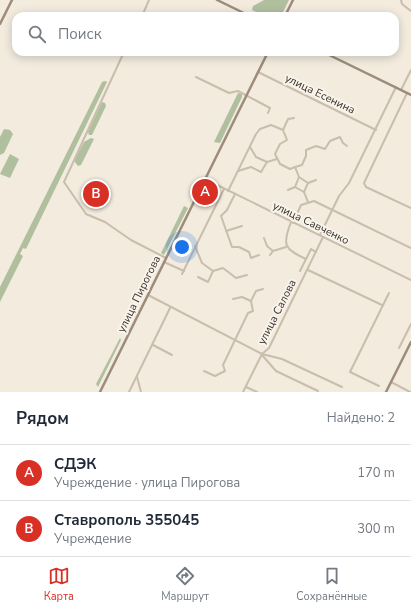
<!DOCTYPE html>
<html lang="ru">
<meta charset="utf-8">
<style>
body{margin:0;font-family:"Nunito Sans",sans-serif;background:#f6f6f7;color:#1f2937}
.you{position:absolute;left:182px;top:247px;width:14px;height:14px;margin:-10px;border:3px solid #fff;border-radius:50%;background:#1a73e8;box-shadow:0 0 0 6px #1a73e833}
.badge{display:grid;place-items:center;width:26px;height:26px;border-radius:50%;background:#d93025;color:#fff;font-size:13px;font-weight:700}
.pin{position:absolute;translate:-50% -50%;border:2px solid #fff;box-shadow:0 1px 4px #0006}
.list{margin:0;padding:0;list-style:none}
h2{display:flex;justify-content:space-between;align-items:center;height:52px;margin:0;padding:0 16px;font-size:17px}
h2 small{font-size:13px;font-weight:400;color:#747a83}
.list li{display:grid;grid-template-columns:26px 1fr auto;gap:12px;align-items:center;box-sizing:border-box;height:56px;padding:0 16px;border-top:1px solid #e0e1e3}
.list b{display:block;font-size:15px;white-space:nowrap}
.list p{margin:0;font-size:13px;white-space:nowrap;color:#747a83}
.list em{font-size:13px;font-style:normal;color:#747a83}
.icon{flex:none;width:22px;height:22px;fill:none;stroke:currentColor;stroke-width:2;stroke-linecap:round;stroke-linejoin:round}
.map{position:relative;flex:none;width:411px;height:392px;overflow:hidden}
.search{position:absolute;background:#fff;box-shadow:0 2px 10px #0003;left:12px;right:12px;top:12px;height:44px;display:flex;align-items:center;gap:10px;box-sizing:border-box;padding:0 14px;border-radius:12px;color:#747a83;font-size:15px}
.sheet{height:164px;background:#fff}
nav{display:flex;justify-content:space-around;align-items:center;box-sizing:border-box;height:56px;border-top:1px solid #e0e1e3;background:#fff;font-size:11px;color:#747a83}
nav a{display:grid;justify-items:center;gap:2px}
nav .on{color:#d93025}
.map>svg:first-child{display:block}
</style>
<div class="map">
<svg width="411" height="392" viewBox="0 0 411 392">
<rect width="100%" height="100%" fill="#f2ebde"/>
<g fill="#b0c09f">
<polygon points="264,0 289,0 281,16 264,16 252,10 253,6"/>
<polygon points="105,81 107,82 26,249 23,248 20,254 23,256 0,302 0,287 102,82"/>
<polygon points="238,93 242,94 242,97 220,143 214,142"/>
<polygon points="102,102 105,103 106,106 92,135 89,135 88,132"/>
<polygon points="4,129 10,130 13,134 4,153 0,155 0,137"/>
<polygon points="91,138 94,139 81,165 78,166 74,161 84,142"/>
<polygon points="10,154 19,159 10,178 0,174"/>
<polygon points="184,206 188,208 164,255 161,253"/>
<polygon points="120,338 121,340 98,387 96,384"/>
</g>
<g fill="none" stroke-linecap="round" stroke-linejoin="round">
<g stroke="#c9bdab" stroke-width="2">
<polyline points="401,0 402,4 411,11"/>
<polyline points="142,16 149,0"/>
<polyline points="124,52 64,182 86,214 105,222 131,240 166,258"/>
<polyline points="258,72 376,130"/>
<polyline points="196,77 229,93 238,91 270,108 268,113"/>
<polyline points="401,90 411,70"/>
<polyline points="407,93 364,183 366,187 411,208"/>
<polyline points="294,118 288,119 283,130 287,140 280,144 275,154 280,164 290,169 295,167"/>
<polyline points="250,147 256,157 267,162 277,159"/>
<polyline points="238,171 251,167 261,172 267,162"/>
<polyline points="299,177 308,183"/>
<polyline points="205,179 411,280"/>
<polyline points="295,187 299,177 295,167 302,165 306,156 306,150 316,146 325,149 330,141 340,137 343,143 347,146"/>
<polyline points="288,190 295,187 304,192 308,202"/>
<polyline points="228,191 256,134 260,129 271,125 283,130"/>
<polyline points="304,192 308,183 316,180"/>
<polyline points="235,194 227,210 221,216 232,247 239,247 249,252 251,258 259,255"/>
<path d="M291 222C282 245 284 249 306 259"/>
<polyline points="293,223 301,205 314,201 411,248"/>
<polyline points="226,231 242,226"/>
<polyline points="320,235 339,196 349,183 396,87"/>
<polyline points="264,238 267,246 273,251"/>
<polyline points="195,246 202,263 213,271 223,268 236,278 247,275"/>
<polyline points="270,255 273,251 286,247"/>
<polyline points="164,262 184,271"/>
<polyline points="308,270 382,305"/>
<polyline points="300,271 311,249 316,252"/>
<polyline points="182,274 224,189"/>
<polyline points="198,277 208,282 213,271"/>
<polyline points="148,295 262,354 282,359 342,387"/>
<polyline points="233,299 242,297 251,301"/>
<polyline points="251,301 256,291 263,289"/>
<polyline points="153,345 172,355"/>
<polyline points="399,348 411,324"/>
<polyline points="262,355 276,371 318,391"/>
<polyline points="204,371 215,376 225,371 223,365 248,313 253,311 251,301"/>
<polyline points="137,377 141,392"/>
<polyline points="391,382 410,392"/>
<polyline points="379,386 350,372 389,293"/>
<polyline points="246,387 257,392"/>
<polyline points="129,392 170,308"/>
<polyline points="243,392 262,354 269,348 323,237"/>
</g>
<g stroke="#9d8c7c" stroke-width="2.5">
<polyline points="217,0 250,16"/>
<polyline points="285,16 293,0"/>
<polyline points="0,24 12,0"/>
<polyline points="323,52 411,95"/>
<polyline points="100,392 268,52"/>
<polyline points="386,392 411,342"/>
</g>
</g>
<g text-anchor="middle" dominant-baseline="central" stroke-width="4" stroke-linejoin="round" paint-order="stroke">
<g font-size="11" fill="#37302a" stroke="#f9f4eb">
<text transform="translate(320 94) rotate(26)">улица Есенина</text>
<text transform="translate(311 223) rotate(26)">улица Савченко</text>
<text transform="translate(139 294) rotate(-64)">улица Пирогова</text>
<text transform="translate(277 312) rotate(-63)">улица Салова</text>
</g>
</g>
</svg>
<div class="you"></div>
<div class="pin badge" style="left:205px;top:192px">A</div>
<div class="pin badge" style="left:96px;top:194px">B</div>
<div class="search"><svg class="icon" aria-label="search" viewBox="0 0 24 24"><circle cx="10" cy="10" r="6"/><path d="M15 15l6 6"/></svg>Поиск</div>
</div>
<section class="sheet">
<h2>Рядом<small>Найдено: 2</small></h2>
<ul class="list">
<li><span class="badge">A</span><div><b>СДЭК</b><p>Учреждение · улица Пирогова</p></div><em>170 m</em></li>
<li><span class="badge">B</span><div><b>Ставрополь 355045</b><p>Учреждение</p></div><em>300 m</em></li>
</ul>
</section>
<nav>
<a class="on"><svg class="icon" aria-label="map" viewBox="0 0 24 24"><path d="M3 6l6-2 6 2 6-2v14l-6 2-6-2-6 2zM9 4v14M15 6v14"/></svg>Карта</a>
<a><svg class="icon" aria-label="directions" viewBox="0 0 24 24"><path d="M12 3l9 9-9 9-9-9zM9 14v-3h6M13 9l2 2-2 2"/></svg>Маршрут</a>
<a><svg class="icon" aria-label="saved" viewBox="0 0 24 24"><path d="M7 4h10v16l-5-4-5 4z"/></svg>Сохранённые</a>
</nav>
